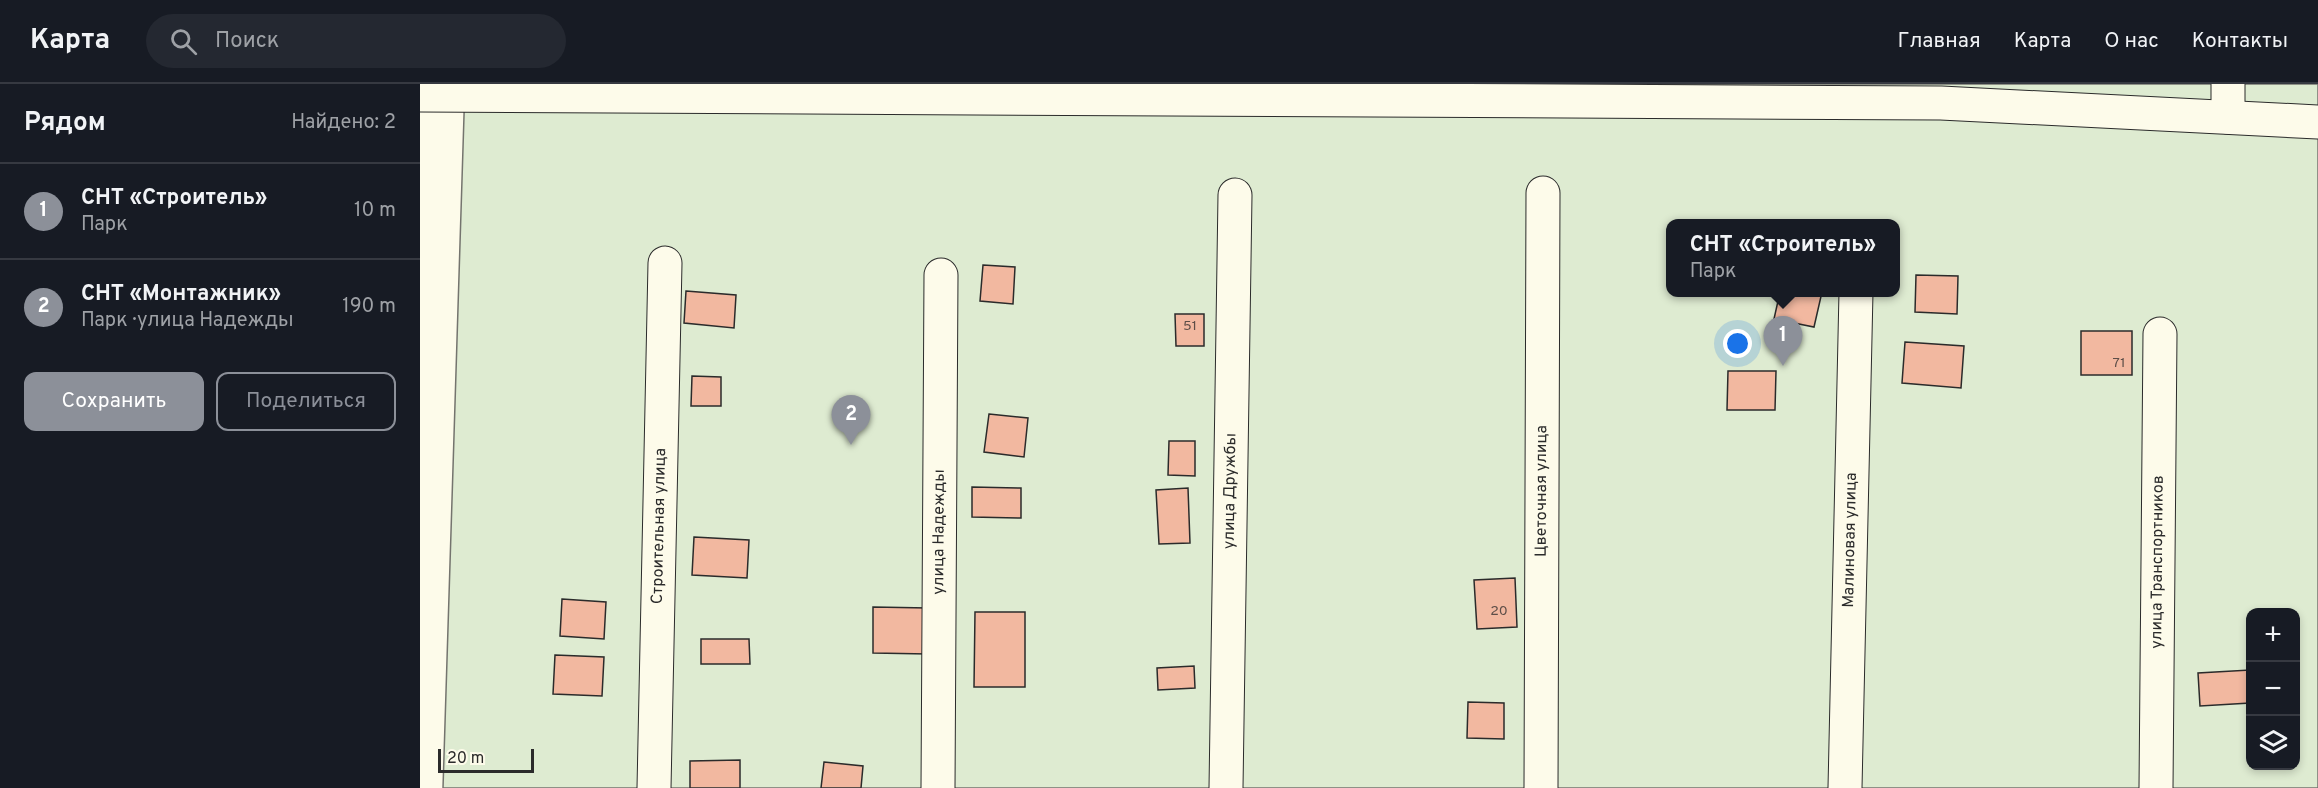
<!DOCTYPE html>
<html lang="ru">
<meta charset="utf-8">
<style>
body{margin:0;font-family:Overpass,sans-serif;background:#242831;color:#f1f3f6}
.controls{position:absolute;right:18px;bottom:18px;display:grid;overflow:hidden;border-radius:12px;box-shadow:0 3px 9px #0003}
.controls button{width:54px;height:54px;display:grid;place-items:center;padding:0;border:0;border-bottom:2px solid #363941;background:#171b24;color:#f1f3f6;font:30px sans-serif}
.scale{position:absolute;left:18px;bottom:15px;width:96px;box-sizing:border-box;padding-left:6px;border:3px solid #2b2b2b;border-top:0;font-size:16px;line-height:21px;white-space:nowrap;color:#2b2b2b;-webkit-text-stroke:4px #fdfbea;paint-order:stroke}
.you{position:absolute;left:1318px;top:260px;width:21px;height:21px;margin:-15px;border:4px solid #fff;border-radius:50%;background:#1a73e8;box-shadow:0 0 0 9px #1a73e833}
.badge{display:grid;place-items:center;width:39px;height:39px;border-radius:50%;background:#8c9099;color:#fff;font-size:20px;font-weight:700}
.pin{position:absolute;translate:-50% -50px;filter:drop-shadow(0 2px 3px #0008)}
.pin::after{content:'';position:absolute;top:32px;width:21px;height:18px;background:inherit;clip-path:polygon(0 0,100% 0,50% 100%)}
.popup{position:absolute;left:1246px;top:135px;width:234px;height:78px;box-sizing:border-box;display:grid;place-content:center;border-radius:12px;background:#171b24;filter:drop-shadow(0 2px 4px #0005);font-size:20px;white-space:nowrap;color:#9ea1a6}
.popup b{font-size:22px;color:#f1f3f6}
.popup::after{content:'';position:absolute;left:50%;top:100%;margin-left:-12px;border:12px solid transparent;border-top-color:#171b24}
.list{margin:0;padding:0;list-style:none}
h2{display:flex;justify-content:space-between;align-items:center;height:78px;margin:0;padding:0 24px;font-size:26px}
h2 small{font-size:20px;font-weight:400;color:#9ea1a6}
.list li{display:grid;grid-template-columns:39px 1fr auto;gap:18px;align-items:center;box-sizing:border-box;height:96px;padding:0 24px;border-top:2px solid #363941}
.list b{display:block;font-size:22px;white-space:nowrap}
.list p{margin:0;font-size:20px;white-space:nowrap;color:#9ea1a6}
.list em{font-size:20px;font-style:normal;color:#9ea1a6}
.actions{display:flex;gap:12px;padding:18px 24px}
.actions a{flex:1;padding:14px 0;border:2px solid #8c9099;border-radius:12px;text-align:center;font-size:21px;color:#8c9099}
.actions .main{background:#8c9099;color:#fff}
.icon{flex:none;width:33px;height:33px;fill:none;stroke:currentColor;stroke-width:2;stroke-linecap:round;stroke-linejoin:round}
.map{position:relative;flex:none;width:1898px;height:704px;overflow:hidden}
header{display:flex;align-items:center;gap:36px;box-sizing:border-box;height:84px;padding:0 30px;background:#171b24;border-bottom:2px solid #363941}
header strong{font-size:28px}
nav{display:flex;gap:33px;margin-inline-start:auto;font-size:21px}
.search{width:420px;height:54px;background:#242831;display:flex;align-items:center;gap:15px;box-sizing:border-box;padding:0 21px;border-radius:33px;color:#9ea1a6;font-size:22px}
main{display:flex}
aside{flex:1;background:#171b24}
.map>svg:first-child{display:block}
</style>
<header>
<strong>Карта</strong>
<div class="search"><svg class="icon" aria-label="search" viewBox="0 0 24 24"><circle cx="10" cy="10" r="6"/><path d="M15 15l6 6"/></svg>Поиск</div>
<nav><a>Главная</a><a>Карта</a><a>О нас</a><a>Контакты</a></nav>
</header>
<main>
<aside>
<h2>Рядом<small>Найдено: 2</small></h2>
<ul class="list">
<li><span class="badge">1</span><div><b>СНТ «Строитель»</b><p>Парк</p></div><em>10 m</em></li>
<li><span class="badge">2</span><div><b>СНТ «Монтажник»</b><p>Парк · улица Надежды</p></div><em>190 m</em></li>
</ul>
<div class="actions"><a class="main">Сохранить</a><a>Поделиться</a></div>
</aside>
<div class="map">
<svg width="1898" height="704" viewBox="0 0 1898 704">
<rect width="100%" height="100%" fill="#fdfbea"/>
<path fill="#deebd1" stroke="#74746e" stroke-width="1.5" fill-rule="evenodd" d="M45 0H1898V704H23ZM1250 140H1476V208H1250ZM1830 528H1876V682H1830Z"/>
<g fill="#f2b8a0" stroke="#2b2b2b" stroke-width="1.5">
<polygon points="563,181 595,183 593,220 560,217"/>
<polygon points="1496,191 1538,192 1537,230 1495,228"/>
<polygon points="266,207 316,211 314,244 264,239"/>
<polygon points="1360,208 1402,208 1394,243 1354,235"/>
<polygon points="755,230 784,230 784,262 756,262"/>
<rect x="1661" y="247" width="51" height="44"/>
<polygon points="1485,258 1544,262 1541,304 1482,299"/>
<polygon points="1308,287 1356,287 1355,326 1307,326"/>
<polygon points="272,292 301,293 301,322 271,322"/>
<polygon points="569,330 608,334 604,373 564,368"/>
<polygon points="749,357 775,357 775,392 748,391"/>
<polygon points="552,403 601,404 601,434 552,433"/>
<polygon points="768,404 770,459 739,460 736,406"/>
<polygon points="274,453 329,456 327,494 272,491"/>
<polygon points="1095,494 1097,543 1057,545 1054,496"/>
<polygon points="142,515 186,518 184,555 140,552"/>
<polygon points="453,523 508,524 508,570 453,569"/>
<polygon points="555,528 605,528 605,603 554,603"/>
<polygon points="281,555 329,555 330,580 281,580"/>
<polygon points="135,571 184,573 182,612 133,610"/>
<polygon points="774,582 775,604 738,606 737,584"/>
<polygon points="1830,586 1830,619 1780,622 1778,589"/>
<polygon points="1048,618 1084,619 1084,655 1047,654"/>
<polygon points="320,676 320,704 270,704 270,677"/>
<polygon points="404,678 443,682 441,704 401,704"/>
</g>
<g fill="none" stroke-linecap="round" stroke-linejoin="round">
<defs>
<g id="minor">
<polyline points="0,11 1521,19 1898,38"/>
<polyline points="1808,33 1808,0"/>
<path id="s1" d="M234 704 245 179"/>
<path id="s2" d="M518 704 521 191"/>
<path id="s3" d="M806 704 815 111"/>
<path id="s4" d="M1121 704 1123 109"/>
<path id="s5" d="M1425 704 1436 208"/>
<path id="s6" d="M1736 704 1740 250"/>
</g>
</defs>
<use href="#minor" stroke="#2b2b2b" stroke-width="35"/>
<use href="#minor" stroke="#fdfbea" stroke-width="33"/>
</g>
<g text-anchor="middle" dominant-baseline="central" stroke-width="4.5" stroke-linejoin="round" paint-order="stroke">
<g font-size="14" fill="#5d4e48">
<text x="770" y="242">51</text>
<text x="1699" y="279">71</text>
<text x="1079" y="527">20</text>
</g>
<g font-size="16" fill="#2b2b2b" stroke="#fdfbea">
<text stroke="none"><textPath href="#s4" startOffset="297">Цветочная улица</textPath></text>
<text stroke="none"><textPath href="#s3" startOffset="297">улица Дружбы</textPath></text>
<text stroke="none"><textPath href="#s1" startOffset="262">Строительная улица</textPath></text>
<text stroke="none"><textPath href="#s2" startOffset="256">улица Надежды</textPath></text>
<text stroke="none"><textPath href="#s5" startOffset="248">Малиновая улица</textPath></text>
<text stroke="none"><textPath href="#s6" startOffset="226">улица Транспортников</textPath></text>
</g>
</g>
</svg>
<div class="controls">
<button>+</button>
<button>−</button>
<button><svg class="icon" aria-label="layers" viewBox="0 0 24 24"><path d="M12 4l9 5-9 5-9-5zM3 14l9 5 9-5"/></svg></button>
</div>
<div class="scale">20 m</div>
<div class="you"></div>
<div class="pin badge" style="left:1363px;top:282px">1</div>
<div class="popup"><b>СНТ «Строитель»</b>Парк</div>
<div class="pin badge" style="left:431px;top:361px">2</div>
</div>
</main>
